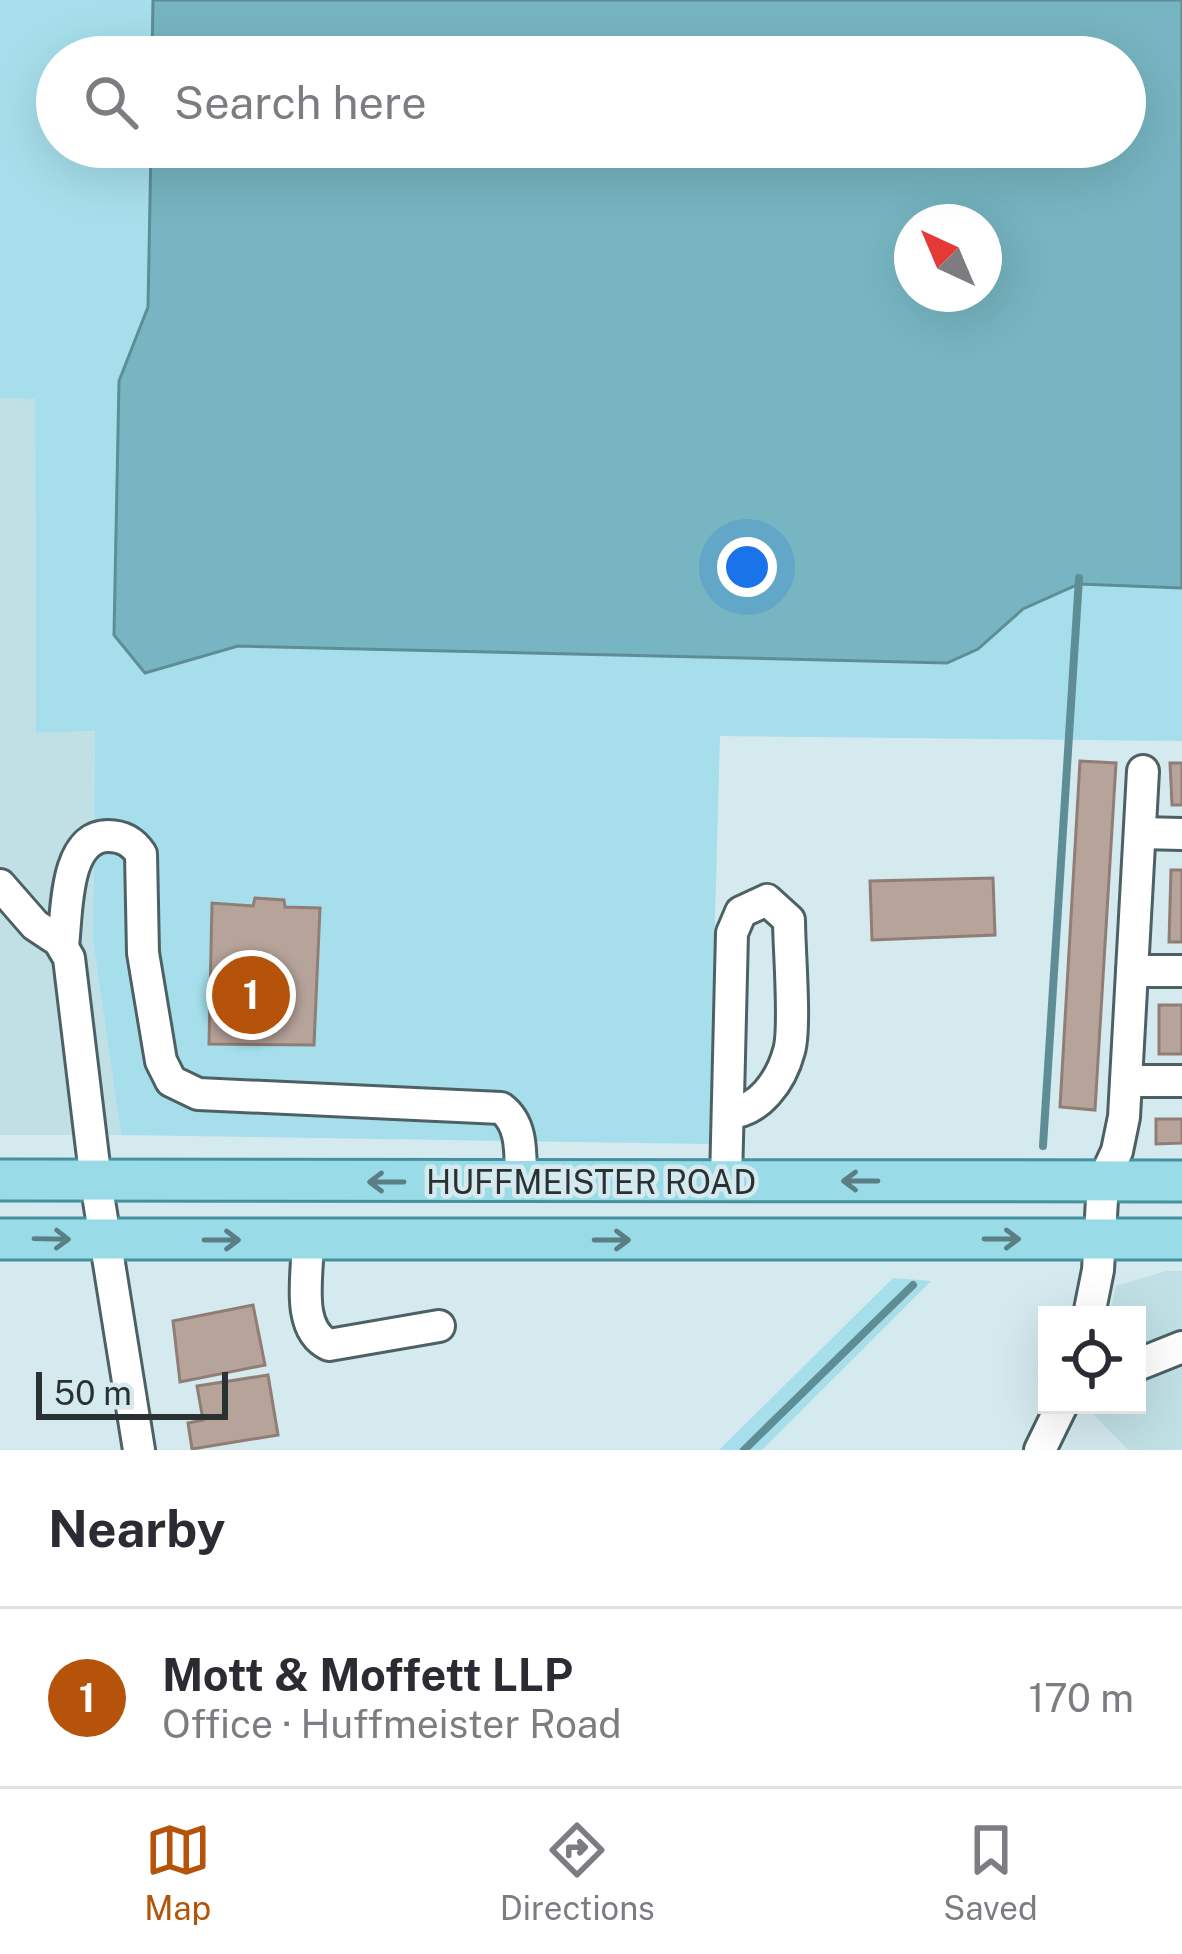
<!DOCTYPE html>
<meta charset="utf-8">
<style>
body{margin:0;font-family:"Public Sans",sans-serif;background:#f2f2f3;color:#2b2b33}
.controls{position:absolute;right:36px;bottom:36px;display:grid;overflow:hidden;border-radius:0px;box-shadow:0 12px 48px #0002}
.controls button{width:108px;height:108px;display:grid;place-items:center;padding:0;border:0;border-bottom:3px solid #e1e1e2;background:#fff;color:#2b2b33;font:60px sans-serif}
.compass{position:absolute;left:894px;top:204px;width:108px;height:108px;border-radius:50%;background:#fff;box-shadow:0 12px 48px #0002;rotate:316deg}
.scale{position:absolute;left:36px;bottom:30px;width:192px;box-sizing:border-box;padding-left:12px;border:6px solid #293133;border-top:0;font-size:33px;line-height:42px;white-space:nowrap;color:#293133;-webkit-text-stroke:9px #d4eaef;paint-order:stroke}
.you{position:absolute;left:747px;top:567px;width:42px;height:42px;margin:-30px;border:9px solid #fff;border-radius:50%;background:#1a73e8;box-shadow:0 0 0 18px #1a73e833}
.badge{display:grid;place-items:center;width:78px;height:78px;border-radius:50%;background:#b45309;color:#fff;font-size:39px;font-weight:700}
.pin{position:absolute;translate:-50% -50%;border:6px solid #fff;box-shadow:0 3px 12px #0006}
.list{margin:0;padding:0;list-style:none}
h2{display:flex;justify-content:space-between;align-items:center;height:156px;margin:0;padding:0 48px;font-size:51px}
h2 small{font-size:39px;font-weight:400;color:#7c7c81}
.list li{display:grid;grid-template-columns:78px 1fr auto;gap:36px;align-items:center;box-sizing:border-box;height:180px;padding:0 48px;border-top:3px solid #e1e1e2}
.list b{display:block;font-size:45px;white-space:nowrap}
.list p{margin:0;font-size:39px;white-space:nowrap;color:#7c7c81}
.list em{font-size:39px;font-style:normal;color:#7c7c81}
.icon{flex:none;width:66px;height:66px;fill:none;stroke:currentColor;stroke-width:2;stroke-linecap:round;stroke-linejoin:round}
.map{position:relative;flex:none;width:1182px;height:1450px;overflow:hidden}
.search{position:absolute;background:#fff;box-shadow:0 12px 48px #0002;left:36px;right:36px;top:36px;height:132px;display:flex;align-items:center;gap:30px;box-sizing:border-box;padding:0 42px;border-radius:66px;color:#7c7c81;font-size:45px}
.sheet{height:336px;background:#fff}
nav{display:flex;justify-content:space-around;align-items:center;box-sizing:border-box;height:168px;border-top:3px solid #e1e1e2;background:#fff;font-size:33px;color:#7c7c81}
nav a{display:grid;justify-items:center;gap:6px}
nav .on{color:#b45309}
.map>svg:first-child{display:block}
</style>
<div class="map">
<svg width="1182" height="1450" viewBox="0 0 1182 1450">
<rect width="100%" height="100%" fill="#d4eaef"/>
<g fill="#c0e0e6">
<polygon points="0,398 35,398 36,733 95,731 93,941 121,1135 0,1135"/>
<polygon points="1166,1271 1182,1271 1182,1450 1128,1450 1093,1414 1094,1405 1137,1405 1137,1315 1110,1315 1116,1286"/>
</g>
<g fill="#a6dfeb" fill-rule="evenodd">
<path d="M0 0H1182V741L720 736 709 1144 121 1135 93 941 95 731 36 733 35 399 0 398ZM57 57H1125V147H57ZM912 222H984V294H912Z"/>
<polygon points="893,1278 931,1281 762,1450 719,1450"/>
</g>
<path fill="#76b5c1" stroke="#5f8d96" stroke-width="3" fill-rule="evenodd" d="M153 0H1182V588L1079 584 1023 609 978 649 947 663 238 646 145 673 114 635 119 381 148 307 151 147H1125V57H152ZM984 222V294H912V222Z"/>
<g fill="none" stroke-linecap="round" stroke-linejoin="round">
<g stroke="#5f8d96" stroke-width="8">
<polyline points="1043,1146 1079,578"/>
<polyline points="744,1450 913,1285"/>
</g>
</g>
<g fill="#b6a39a" stroke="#907e76" stroke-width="3">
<polygon points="1080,761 1116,763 1095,1110 1060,1107"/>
<polygon points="1170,763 1182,763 1182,805 1172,805"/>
<polygon points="1171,870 1182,870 1182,942 1169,942"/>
<polygon points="993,878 995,935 872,940 870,881"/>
<polygon points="255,898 284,900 285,907 320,908 314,1045 209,1044 212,903 253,906"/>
<rect x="1159" y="1005" width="23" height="49"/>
<polygon points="1156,1119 1182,1119 1182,1143 1156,1144"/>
<polygon points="253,1305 265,1365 180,1382 173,1321"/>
<polygon points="268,1375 278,1435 192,1449 188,1423 203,1420 197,1386"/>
</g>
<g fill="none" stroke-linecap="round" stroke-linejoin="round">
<defs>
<g id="minor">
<polyline points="1140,833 1182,834"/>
<polyline points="0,885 35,925 59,941 69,958 96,1182 139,1450"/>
<path d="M63 946C67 914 64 836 108 836 123 836 133 842 141 854L143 953 161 1061 171 1081 198 1094 501 1108C524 1125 520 1156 521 1182"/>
<polyline points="1132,971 1182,971"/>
<polyline points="1126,1081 1182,1081"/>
<path d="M726 1181 732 933 741 912 767 900 789 920C789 949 796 1028 789 1051 781 1081 759 1112 728 1113"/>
<path d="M308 1240C308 1273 295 1329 329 1345L439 1326"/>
<polyline points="1089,1315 1098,1270 1103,1181 1117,1151 1124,1117 1143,771"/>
<polyline points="1137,1365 1182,1347"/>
<polyline points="1040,1450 1062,1405"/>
</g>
<g id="major">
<polyline points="0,1180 1182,1181"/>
<polyline points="0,1239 1182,1239"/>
</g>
</defs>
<use href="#minor" stroke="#4d6165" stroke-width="36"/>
<use href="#major" stroke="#46919f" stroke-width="45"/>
<use href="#minor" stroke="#fff" stroke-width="30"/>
<use href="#major" stroke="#99dce8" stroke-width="39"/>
</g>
<defs><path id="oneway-shaft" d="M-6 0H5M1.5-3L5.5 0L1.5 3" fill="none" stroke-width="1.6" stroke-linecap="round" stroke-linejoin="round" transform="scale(3)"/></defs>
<g stroke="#5b7e84">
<use href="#oneway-shaft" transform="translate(860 1181) rotate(180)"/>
<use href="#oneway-shaft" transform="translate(386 1182) rotate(180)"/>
<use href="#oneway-shaft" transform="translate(52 1239) rotate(1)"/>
<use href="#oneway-shaft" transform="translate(1002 1239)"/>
<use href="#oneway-shaft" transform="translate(222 1240)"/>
<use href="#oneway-shaft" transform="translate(612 1240)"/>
</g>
<g text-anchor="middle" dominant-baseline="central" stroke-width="9" stroke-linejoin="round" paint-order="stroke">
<g font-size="33" fill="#293133" stroke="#d4eaef">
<text x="591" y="1182">HUFFMEISTER ROAD</text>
</g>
</g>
</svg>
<div class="controls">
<button><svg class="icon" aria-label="locate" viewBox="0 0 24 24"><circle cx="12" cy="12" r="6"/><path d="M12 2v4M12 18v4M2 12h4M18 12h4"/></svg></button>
</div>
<svg class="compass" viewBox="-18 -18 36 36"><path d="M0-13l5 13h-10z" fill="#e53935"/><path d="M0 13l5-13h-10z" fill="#7c7c81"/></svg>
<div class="scale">50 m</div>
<div class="you"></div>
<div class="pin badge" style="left:251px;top:995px">1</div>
<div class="search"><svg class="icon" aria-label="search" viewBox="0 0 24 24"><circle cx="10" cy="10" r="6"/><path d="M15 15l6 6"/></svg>Search here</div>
</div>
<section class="sheet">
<h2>Nearby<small></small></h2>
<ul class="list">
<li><span class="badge">1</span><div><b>Mott &amp; Moffett LLP</b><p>Office · Huffmeister Road</p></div><em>170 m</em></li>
</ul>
</section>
<nav>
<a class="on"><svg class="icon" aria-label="map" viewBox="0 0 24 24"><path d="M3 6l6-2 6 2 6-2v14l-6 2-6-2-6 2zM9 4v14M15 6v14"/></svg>Map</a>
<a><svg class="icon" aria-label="directions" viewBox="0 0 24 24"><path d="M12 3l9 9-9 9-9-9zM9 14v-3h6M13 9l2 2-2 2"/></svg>Directions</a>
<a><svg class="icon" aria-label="saved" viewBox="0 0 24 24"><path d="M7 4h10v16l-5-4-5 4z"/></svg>Saved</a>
</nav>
